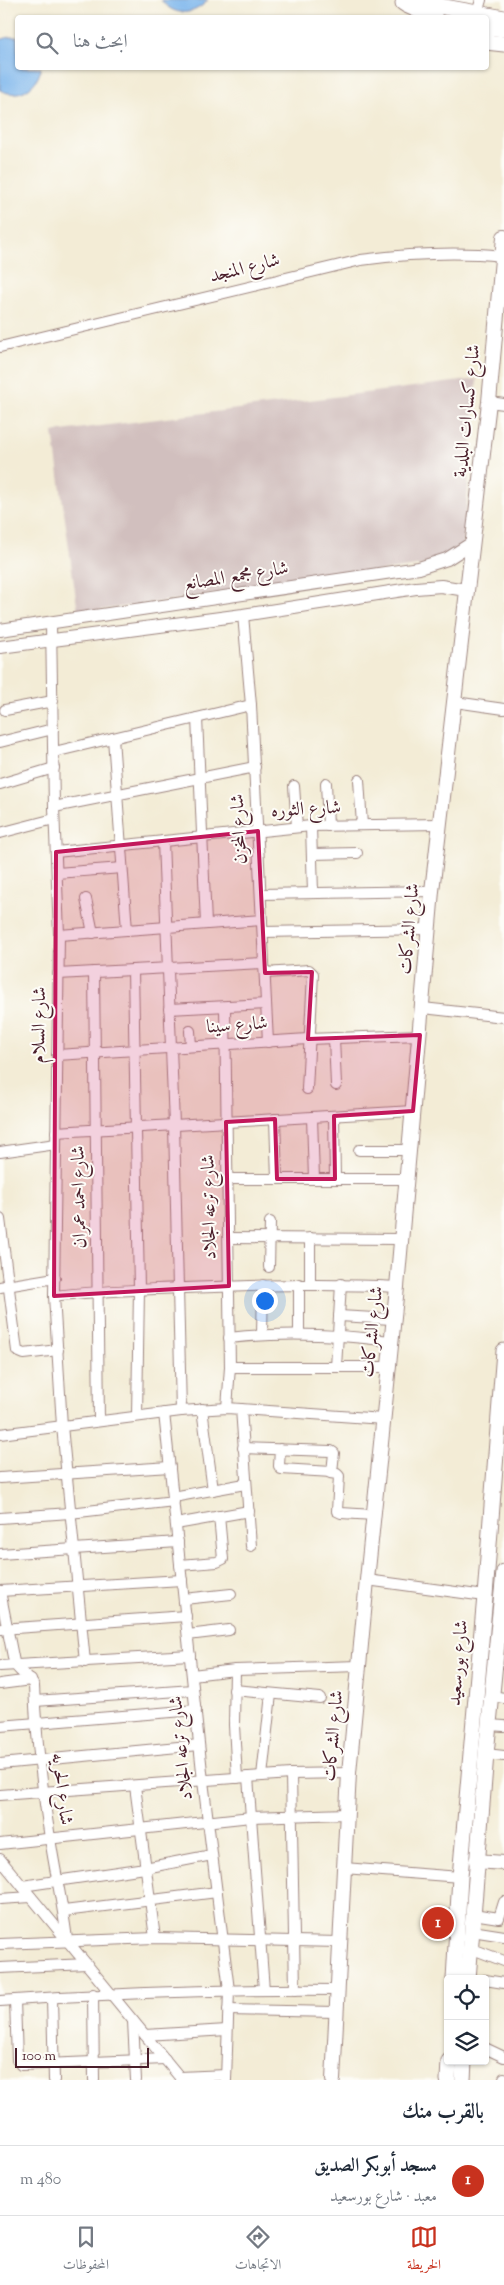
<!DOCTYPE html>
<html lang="ar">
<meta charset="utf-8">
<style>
body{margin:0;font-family:"Sorts Mill Goudy",Amiri,serif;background:#f2f2f3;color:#1f2937;direction:rtl}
.controls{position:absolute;right:15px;bottom:15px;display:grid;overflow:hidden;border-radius:5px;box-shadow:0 1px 4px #0004}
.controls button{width:45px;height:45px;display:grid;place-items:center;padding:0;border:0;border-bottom:1px solid #e0e1e3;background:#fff;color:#1f2937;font:25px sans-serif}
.scale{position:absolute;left:15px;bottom:12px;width:134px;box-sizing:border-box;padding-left:5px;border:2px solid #4a1f2b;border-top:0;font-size:14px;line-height:18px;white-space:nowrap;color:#4a1f2b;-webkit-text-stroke:4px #fdfcf7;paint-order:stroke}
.you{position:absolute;left:264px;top:1300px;width:18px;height:18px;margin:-12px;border:4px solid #fff;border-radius:50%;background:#1a73e8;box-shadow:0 0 0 8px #1a73e833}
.badge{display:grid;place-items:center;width:32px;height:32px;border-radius:50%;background:#c8321e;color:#fff;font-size:16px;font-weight:700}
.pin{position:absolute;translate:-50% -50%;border:2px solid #fff;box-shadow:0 1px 5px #0006}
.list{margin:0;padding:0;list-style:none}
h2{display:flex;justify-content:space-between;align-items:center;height:65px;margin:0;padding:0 20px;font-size:21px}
h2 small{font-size:16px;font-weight:400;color:#747a83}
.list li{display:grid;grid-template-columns:32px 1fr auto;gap:15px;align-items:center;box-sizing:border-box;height:70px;padding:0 20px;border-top:1px solid #e0e1e3}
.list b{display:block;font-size:19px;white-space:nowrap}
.list p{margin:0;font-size:16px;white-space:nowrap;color:#747a83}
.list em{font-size:16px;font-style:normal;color:#747a83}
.icon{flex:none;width:28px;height:28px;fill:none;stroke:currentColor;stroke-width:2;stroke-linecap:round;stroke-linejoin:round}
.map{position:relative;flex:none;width:504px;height:2080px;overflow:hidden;direction:ltr}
.search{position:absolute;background:#fff;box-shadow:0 1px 4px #0004;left:15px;right:15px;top:15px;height:55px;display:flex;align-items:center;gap:12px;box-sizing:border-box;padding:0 18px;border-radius:5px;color:#747a83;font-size:19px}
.sheet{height:135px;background:#fff}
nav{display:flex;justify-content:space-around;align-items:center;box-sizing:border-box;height:70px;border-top:1px solid #e0e1e3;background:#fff;font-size:14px;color:#747a83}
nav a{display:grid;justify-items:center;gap:2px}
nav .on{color:#c8321e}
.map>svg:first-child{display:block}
</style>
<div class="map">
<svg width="504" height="2080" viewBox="0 0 504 2080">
<rect width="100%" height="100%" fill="#fdfcf7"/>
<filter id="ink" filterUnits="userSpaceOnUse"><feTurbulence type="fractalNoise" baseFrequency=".02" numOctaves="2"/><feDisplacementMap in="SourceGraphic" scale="10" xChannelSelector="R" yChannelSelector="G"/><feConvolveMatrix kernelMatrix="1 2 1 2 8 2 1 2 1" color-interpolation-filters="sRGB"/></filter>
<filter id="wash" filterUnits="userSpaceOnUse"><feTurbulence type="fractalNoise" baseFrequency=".0096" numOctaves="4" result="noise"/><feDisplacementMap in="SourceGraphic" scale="20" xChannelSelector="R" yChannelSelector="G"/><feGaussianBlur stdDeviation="1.12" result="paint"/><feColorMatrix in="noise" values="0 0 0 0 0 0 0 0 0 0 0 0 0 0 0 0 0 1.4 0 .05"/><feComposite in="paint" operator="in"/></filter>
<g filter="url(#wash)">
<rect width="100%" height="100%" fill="#f3ecd6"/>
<polygon fill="#d1bfbe" points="477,379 463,547 431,564 78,613 53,432"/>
<g fill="#7bb5ec" stroke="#626a8c">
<path d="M161 0H208C194 16 174 17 161 0Z"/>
<path d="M9 37H17L18 68H41C38 87 18 100 0 90V40Z"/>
</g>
</g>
<g filter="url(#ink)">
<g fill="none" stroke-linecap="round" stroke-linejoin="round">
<defs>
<g id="minor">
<polyline points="477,13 481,0"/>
<path d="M0 347 361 260C408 254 454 251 502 256"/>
<polyline points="489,402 504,404"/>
<polyline points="243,615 251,705 268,1042"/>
<polyline points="51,624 54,807 59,935 54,1296 62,1426 85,1662"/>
<polyline points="455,702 504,709"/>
<polyline points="5,710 53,701"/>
<polyline points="197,718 206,924"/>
<polyline points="113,738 127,930"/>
<polyline points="0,742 53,729"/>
<polyline points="54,752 251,705"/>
<polyline points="359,780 362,825"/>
<polyline points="326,783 328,826"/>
<polyline points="0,784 54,768"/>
<polyline points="294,786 297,827"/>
<polyline points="54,807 255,767"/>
<polyline points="311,826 313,893"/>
<polyline points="0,833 54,819"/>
<polyline points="163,841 174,1125 181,1411"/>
<polyline points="56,852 311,826 439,824"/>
<polyline points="312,854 357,853"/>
<polyline points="57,873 122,868"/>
<polyline points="261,894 432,891"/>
<polyline points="86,899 93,933"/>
<polyline points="263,932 428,929"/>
<polyline points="59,935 262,920"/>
<polyline points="133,970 139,1289 137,1416"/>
<polyline points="94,972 99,1421"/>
<polyline points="265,973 309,970 313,974 307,1089"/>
<polyline points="58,974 264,963"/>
<polyline points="225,1007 230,1367 227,1408"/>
<polyline points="423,1008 504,1017"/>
<polyline points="169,1009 266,1004"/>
<polyline points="190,1031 191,1046"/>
<polyline points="334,1038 336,1085"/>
<polyline points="57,1055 308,1039 420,1035"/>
<polyline points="334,1116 335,1179"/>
<polyline points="312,1117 314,1179"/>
<polyline points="275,1119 277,1179"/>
<polyline points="56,1132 413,1111"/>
<polyline points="359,1150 410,1150"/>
<polyline points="0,1152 56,1144"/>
<polyline points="227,1179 407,1179"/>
<polyline points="0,1219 17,1351 24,1354 58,1350"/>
<polyline points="229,1238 401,1239"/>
<polyline points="310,1238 310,1284"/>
<polyline points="269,1267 270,1222"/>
<polyline points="0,1287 55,1278"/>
<path d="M54 1296C96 1291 138 1290 180 1288 252 1286 324 1283 397 1287"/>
<polyline points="339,1316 392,1319"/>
<polyline points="299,1333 299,1284"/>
<polyline points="262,1335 263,1285"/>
<path d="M229 1338C284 1332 336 1334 390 1341"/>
<polyline points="230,1367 387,1367"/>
<polyline points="336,1367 341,1284"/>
<polyline points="202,1409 213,1490"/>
<polyline points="241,1409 251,1546"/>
<polyline points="164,1413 203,1781 229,1990 226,2080"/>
<polyline points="0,1434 181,1411 227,1408 383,1419"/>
<polyline points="243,1448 331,1451 334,1453 332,1472 281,1469 279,1466 280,1449"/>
<polyline points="330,1473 337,1474 339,1476 337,1511 341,1513 374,1515"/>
<polyline points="0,1478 170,1467"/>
<polyline points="173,1497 245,1484"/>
<polyline points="0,1518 70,1513 174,1501"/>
<polyline points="176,1524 249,1511"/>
<polyline points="0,1554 178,1542"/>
<polyline points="180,1565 217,1562 223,1559 219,1516"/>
<polyline points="367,1580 485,1596"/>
<path d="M0 1591 14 1662C18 1673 29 1675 34 1686 36 1737 42 1787 50 1838 55 1872 63 1905 67 1940"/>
<polyline points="0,1591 182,1580"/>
<polyline points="184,1599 231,1594"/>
<polyline points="1,1629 186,1616"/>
<polyline points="188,1635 229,1630"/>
<polyline points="0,1666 190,1655"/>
<polyline points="235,1670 234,1725 237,1778"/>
<polyline points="192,1675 235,1670 359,1666"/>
<polyline points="0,1684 31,1680"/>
<polyline points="234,1690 320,1698"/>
<polyline points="492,1696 504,1698"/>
<polyline points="35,1701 193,1690"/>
<polyline points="489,1725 504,1726"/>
<polyline points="0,1726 196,1710"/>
<polyline points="486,1754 504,1756"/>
<polyline points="0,1764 199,1745"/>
<polyline points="291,1774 295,1990"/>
<polyline points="262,1776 271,1694"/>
<polyline points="248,1777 264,1990"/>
<polyline points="135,1786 155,1938"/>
<polyline points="0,1795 291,1774 349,1773"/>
<polyline points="0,1844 251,1817 347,1814"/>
<polyline points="0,1859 182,2080"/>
<polyline points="344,1868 460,1877"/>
<polyline points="22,1886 145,1868 212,1855"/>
<polyline points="0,1899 31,1897"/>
<polyline points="64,1911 217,1892"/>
<polyline points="473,1914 499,1918 504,1902"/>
<polyline points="472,1931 504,1936"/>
<polyline points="0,1944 155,1938 340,1942"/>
<polyline points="470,1948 504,1961"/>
<polyline points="0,1968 87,1964"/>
<polyline points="485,1980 504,1983"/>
<polyline points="93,1994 94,2080"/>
<polyline points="52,1998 54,2080"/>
<polyline points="15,2000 17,2060 21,2065 165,2059"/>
<path d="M0 2001C113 1993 225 1989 337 1990"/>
<polyline points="228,2010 336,2012"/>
<polyline points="133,2021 136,2080"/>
<polyline points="145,2035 227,2030"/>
<polyline points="485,2048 504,2057"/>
<polyline points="180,2077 226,2075"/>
<polyline points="504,2078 504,2080"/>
</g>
<g id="tertiary">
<polyline points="0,630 419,568 447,559 472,543"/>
<polyline points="0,647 243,615 416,588 441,586 466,590"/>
</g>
<g id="secondary">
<polyline points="476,1861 504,1863"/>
<polyline points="333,2080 349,1773 367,1580 397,1287 432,891 489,402 504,237"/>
</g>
<g id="primary">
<polyline points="403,3 428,4 504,18"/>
<polyline points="406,5 435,18"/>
<polyline points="486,27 504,29"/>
<polyline points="486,42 504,44"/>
<polyline points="454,1979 460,1877 485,1596 504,1351"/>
<polyline points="468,1979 486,1754 504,1572"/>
<polyline points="448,2080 449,2061"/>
<polyline points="463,2080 464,2061"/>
</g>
</defs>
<use href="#minor" stroke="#9e8680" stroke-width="12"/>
<use href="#tertiary" stroke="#9e8680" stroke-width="14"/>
<use href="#secondary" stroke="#9e8680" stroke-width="16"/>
<use href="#primary" stroke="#9e8680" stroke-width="17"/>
<use href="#minor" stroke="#fff" stroke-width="10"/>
<use href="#tertiary" stroke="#fff" stroke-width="12"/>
<use href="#secondary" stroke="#fff" stroke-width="14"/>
<use href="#primary" stroke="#fff" stroke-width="15"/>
</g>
</g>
<path fill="#c2185b" fill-opacity="0.2" stroke="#c2185b" stroke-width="4" stroke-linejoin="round" d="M258 831 265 973 312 972 308 1039 420 1035 413 1111 334 1116 335 1179H277L275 1119 226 1122 229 1286 54 1296 56 852Z"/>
<g text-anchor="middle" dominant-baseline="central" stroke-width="4" stroke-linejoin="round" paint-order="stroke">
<g font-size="19" fill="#4a1f2b" stroke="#fdfcf7">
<text transform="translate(245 269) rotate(-14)">شارع المنجد</text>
<text transform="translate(468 411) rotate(-84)">شارع كسارات البلدية</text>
<text transform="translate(236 577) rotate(-9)">شارع مجمع المصانع</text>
<text transform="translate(306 810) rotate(-3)">شارع الثوره</text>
<text transform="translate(240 829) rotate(-93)">شارع المخزن</text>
<text transform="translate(410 929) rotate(-85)">شارع الشركات</text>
<text transform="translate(40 1025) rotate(-89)">شارع السلام</text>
<text transform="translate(237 1026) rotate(-4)">شارع سينا</text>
<text transform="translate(80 1197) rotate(-91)">شارع احمد عمران</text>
<text transform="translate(210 1207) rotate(-91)">شارع ترعه الجلاد</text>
<text transform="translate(373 1332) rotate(-84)">شارع الشركات</text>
<text transform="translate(459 1663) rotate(-85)">شارع بورسعيد</text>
<text transform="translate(334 1736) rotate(-85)">شارع الشركات</text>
<text transform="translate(182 1748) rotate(-96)">شارع ترعه الجلاد</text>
<text transform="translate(61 1789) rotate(83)">شارع الحريه</text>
</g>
</g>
</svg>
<div class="controls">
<button><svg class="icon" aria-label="locate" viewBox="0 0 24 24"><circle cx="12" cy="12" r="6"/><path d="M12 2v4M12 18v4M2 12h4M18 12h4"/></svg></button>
<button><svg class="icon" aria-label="layers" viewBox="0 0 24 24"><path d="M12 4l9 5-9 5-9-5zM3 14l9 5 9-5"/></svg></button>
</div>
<div class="scale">100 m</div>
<div class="you"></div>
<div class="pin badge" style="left:438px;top:1923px">1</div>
<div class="search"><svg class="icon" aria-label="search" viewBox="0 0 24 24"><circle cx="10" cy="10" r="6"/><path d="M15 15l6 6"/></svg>ابحث هنا</div>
</div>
<section class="sheet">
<h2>بالقرب منك<small></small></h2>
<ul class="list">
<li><span class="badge">1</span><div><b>مسجد أبوبكر الصديق</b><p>معبد · شارع بورسعيد</p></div><em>480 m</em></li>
</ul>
</section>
<nav>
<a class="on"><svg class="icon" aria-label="map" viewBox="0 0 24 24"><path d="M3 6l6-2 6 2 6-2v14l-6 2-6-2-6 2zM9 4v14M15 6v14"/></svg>الخريطة</a>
<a><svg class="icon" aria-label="directions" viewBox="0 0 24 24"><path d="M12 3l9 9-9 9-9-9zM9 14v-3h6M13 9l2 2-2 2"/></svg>الاتجاهات</a>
<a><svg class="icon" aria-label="saved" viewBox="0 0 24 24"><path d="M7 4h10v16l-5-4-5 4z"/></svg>المحفوظات</a>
</nav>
